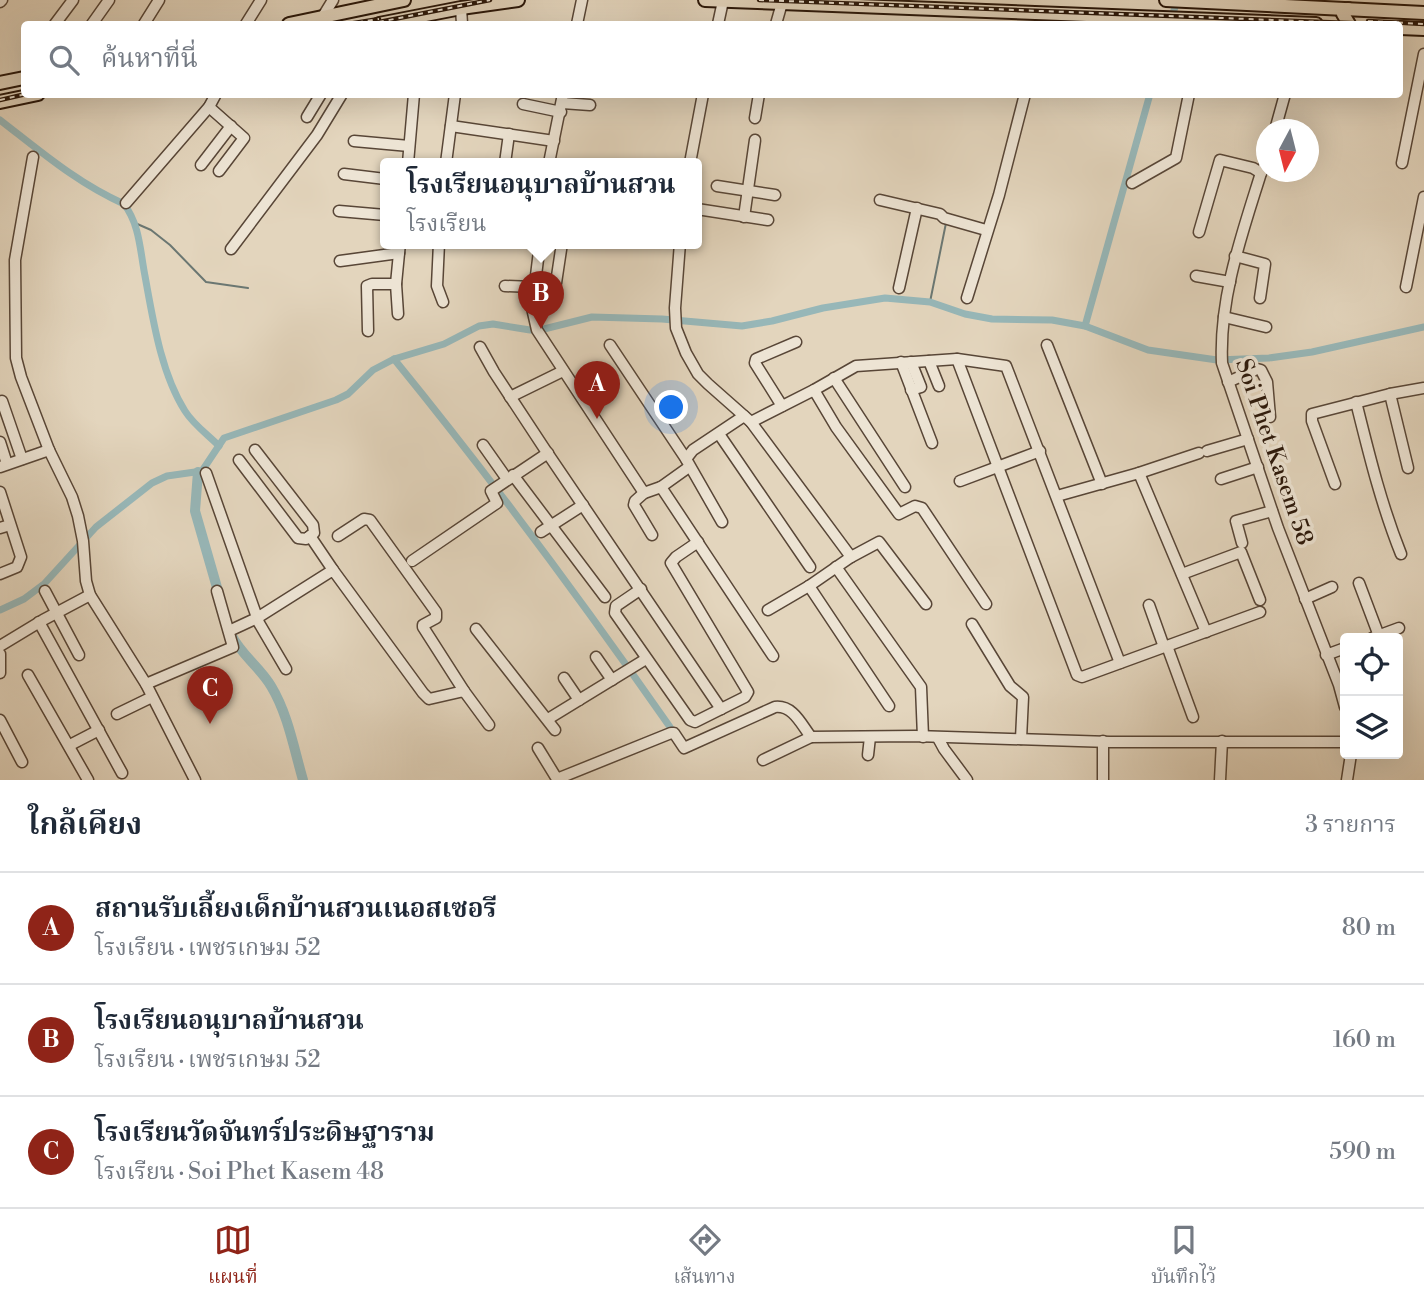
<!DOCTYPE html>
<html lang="th">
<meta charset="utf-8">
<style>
body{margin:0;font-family:"Libre Bodoni","Noto Serif Thai",serif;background:#f6f6f7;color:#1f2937}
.controls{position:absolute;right:21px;bottom:21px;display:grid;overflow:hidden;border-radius:7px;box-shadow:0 7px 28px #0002}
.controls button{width:63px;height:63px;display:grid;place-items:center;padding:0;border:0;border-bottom:2px solid #e0e1e3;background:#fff;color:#1f2937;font:35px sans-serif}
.compass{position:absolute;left:1256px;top:119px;width:63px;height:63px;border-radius:50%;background:#fff;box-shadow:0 7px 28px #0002;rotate:187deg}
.you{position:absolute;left:672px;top:408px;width:24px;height:24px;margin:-18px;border:5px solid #fff;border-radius:50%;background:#1a73e8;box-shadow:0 0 0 10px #1a73e833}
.badge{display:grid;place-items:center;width:46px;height:46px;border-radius:50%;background:#8f2418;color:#fff;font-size:23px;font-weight:700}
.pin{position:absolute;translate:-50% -58px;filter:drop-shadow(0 2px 4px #0008)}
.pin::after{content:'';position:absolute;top:37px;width:24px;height:21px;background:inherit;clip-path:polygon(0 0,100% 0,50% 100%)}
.popup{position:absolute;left:380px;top:158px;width:322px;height:91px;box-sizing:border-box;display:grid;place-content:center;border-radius:7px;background:#fff;filter:drop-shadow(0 2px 5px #0005);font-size:23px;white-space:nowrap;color:#747a83}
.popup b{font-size:26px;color:#1f2937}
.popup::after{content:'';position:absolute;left:50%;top:100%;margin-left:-14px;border:14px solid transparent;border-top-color:#fff}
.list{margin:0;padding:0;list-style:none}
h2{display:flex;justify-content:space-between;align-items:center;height:91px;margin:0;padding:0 28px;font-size:30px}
h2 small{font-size:23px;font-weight:400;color:#747a83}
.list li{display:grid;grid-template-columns:46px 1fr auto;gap:21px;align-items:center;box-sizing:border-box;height:112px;padding:0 28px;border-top:2px solid #e0e1e3}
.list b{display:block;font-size:26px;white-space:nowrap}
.list p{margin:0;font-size:23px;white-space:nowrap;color:#747a83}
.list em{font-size:23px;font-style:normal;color:#747a83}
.icon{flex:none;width:38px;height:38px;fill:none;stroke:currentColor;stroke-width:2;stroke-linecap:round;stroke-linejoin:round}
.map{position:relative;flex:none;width:1424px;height:780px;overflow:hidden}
.search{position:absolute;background:#fff;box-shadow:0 7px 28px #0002;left:21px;right:21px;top:21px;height:77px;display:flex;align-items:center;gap:18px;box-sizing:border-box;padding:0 24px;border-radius:7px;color:#747a83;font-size:26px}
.sheet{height:427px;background:#fff}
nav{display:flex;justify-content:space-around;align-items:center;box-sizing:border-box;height:98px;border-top:2px solid #e0e1e3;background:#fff;font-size:19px;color:#747a83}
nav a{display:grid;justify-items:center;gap:4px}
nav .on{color:#8f2418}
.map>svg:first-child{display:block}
</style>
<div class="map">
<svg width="1424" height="780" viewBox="0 0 1424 780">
<rect width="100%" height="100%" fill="#e3d5bd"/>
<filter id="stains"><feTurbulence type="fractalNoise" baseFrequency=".00286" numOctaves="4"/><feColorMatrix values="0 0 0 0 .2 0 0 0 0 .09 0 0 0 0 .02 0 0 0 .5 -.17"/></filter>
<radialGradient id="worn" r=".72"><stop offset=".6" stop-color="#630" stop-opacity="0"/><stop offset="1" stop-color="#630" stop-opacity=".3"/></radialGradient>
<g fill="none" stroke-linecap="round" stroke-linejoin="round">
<g stroke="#6b7772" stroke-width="2">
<polyline points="135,223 151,230 170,245 206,282 248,288"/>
<polyline points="930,302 946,223"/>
</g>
<g stroke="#97b7b8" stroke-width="7">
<polyline points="1170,24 1177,0"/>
<path d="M0 120C40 151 77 183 124 204 140 225 140 251 145 276 153 320 161 373 185 411 193 424 208 435 219 446"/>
<polyline points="1085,326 1150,94"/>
<path d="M394 359C491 478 582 601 670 727"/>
<polyline points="0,610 24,599 44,584 96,527 152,483 167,476 202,471 224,438 336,400 348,394 373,370 394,359 444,344 479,326 493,324 530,330 544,329 592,317 662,319 742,326 772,321 823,308 885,298 930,302 965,314 992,319 1052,320 1085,326 1148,350 1217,360 1269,358 1312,352 1424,327"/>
</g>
<g stroke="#97b7b8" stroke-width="10">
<polyline points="198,472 195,511 220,598"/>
<path d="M231 634C240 654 260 667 271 686 288 714 294 749 303 780"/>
</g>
<defs>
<g id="minor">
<polyline points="0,2 2,0"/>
<polyline points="461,8 462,24"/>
<polyline points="322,18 333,0"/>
<polyline points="55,24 73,0"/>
<polyline points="92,24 109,0"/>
<polyline points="144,24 159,0"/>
<polyline points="246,24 261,0"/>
<polyline points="577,24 582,0"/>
<polyline points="718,24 723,1"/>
<polyline points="776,24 782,3"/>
<polyline points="562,103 590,105"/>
<polyline points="523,104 561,112"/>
<polyline points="209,107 244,138 219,171"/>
<polyline points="307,117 321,94"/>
<polyline points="755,118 759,94"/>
<polyline points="451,126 554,141"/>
<polyline points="1275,130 1285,94"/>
<polyline points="354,141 409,146"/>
<polyline points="33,157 15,260 16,358 21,377 49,450 72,497 78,516 83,541 86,581 90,595 146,684 195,780"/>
<polyline points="408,163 414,94"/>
<polyline points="446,163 455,94"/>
<polyline points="505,163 509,134"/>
<polyline points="549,163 563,94"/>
<polyline points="690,163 703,94"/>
<path d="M1266 163 1261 173C1242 234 1219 298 1222 363L1278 528 1339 685 1345 707"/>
<polyline points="1402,163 1424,54"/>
<polyline points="201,165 231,126"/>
<polyline points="344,174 385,179"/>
<polyline points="1132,183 1176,158 1189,94"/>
<polyline points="717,186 775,195"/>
<polyline points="880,200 940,214 944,218 986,230"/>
<polyline points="126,203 209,107 216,94"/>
<polyline points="697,209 768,220"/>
<polyline points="339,211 385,215"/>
<polyline points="744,217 755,140"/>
<polyline points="1199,232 1220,160 1253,168 1261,173"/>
<polyline points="439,243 437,286 443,302"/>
<polyline points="540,243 532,308 537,330 644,493"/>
<polyline points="680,243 675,308 676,328 686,353 698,374 708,384 751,422 851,557"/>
<polyline points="231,249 317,135 342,94"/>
<polyline points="1235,256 1265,264 1260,298"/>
<polyline points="340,261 399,253"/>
<polyline points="1196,276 1230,282"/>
<polyline points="534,284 553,285 556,283 562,243"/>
<polyline points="505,286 534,287"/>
<polyline points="1406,287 1424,197"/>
<polyline points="899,288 917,208"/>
<polyline points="967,298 999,195 1025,94"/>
<polyline points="398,314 396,284 400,243"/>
<polyline points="1224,317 1266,327"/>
<polyline points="368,331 367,286 372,284 396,284"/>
<polyline points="610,345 686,459 722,522"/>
<polyline points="1047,345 1102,484"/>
<polyline points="480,347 494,372 544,448 721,709"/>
<polyline points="957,359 1077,675 1082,677 1260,612"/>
<polyline points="929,361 939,386"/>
<polyline points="901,362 932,443"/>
<polyline points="911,362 921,387 911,390"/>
<polyline points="834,378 905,487"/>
<polyline points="1228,382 1257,369 1261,370 1267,382 1270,417"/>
<polyline points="814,390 836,427 899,514 915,506 922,508 986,604"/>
<polyline points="1390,394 1408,468"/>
<polyline points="510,397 563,371"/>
<polyline points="2,401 22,459"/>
<path d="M1356 402C1369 454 1381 504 1401 554"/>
<polyline points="782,406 755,363 756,359 796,342"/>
<polyline points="751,422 814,390 856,366 957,359 1006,366 1120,663"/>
<polyline points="719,434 810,567"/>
<polyline points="0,442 7,464"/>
<polyline points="483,445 507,479"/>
<polyline points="1207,451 1248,439"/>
<polyline points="686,459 693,450 744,416"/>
<polyline points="239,460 298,538 306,539 314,533 313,525 255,450"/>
<polyline points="0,467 49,450"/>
<polyline points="206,473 259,623 286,669"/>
<polyline points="1139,473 1199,453"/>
<polyline points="513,475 605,597"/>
<polyline points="1221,479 1258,467"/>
<polyline points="960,481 1040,451"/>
<polyline points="1335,484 1312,421 1312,414 1390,394 1424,388"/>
<polyline points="661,487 773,656"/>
<polyline points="0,492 21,557 17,567 0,574"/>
<polyline points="1057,496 1139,473 1206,632"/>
<polyline points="0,528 10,525"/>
<polyline points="541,532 583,505"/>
<polyline points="652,535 634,505 635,501 644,493 661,487 689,467"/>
<polyline points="310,536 333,570"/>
<polyline points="338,536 364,519 370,520 436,612 436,618 423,625 423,627 464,691"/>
<polyline points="1242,543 1236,521 1272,511"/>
<polyline points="412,561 497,503 491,491 548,453"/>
<polyline points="836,567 921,687 923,737"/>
<polyline points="1182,574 1241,552 1260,600"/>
<polyline points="1359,583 1379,636"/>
<polyline points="809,586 889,706"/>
<polyline points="641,589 616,606 615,613 690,720 695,722 745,697 748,692 671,563 676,557 698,542"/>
<polyline points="45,591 79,655"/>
<polyline points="1305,599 1332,587"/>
<polyline points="1149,605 1164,647"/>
<polyline points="768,610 809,586 851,557 879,542 926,604"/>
<polyline points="39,622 122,773"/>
<polyline points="972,624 1010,686 1023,697 1021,739"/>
<polyline points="476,629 555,730"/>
<polyline points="229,631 257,618 333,570 423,693 429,699 464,691 489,725"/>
<polyline points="1372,638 1399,628"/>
<polyline points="0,646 43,620 90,595"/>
<polyline points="1167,646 1193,717"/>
<polyline points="0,654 0,673"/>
<polyline points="1326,655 1345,648"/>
<polyline points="596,657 612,680"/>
<polyline points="28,675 88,780"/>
<polyline points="564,678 579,700"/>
<polyline points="146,684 233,647 217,591"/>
<polyline points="117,714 152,697"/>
<polyline points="548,719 646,659"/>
<polyline points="0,720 22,762"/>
<polyline points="938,738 944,749 967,780"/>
<polyline points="70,745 99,730"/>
<path d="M538 748 557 779 671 733H674L684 748 775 707C793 705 801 724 811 737"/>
<polyline points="868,755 870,737"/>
<polyline points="763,760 811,737 915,736 1110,742 1345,742"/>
<polyline points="1103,780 1103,741"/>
<polyline points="1220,780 1222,741"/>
<polyline points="1347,780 1351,754"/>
</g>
<g id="major">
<polyline points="705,0 1316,24"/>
<polyline points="1166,0 1424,13"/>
<polyline points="1348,9 1343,14 1349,24"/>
<polyline points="289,24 404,0"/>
<polyline points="379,24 461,8 518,0"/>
<polyline points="1400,28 1424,29"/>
<polyline points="0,83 24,78"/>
<polyline points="0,102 38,94"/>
</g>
</defs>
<use href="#minor" stroke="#584637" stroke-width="13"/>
<use href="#major" stroke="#2a170a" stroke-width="16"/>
<use href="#minor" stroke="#ede4d4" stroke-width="10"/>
<use href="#major" stroke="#e3d5bd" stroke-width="12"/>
<defs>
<g id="rail">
<polyline points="759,0 1376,24"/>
<polyline points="1368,21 1424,24"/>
<polyline points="348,24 379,19"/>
<polyline points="369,24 490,0"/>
<polyline points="0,100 26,94"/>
</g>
</defs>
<use href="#rail" stroke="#2a170a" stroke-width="4.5"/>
<use href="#rail" stroke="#ede4d4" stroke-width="2" stroke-dasharray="5" stroke-linecap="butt"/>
</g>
<g text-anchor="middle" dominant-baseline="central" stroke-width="7" stroke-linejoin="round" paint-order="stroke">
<g font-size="23" fill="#2a170a" stroke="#ede4d4">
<text transform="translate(1274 452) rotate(71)">Soi Phet Kasem 58</text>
</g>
</g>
<rect width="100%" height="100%" filter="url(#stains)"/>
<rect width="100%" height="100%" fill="url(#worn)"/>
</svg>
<div class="controls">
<button><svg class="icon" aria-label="locate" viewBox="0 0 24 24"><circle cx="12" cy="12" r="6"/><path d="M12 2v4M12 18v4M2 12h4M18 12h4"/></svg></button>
<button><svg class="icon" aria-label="layers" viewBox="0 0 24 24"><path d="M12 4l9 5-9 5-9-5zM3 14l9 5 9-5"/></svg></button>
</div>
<svg class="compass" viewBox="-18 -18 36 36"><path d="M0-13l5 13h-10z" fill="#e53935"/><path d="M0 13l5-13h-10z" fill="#747a83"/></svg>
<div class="you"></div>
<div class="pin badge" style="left:597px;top:419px">A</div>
<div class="pin badge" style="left:541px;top:329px">B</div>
<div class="popup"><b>โรงเรียนอนุบาลบ้านสวน</b>โรงเรียน</div>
<div class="pin badge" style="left:210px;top:724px">C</div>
<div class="search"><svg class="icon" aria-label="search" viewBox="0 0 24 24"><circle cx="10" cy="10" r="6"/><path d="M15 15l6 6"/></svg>ค้นหาที่นี่</div>
</div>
<section class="sheet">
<h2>ใกล้เคียง<small>3 รายการ</small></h2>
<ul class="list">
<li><span class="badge">A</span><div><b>สถานรับเลี้ยงเด็กบ้านสวนเนอสเซอรี</b><p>โรงเรียน · เพชรเกษม 52</p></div><em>80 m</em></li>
<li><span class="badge">B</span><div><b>โรงเรียนอนุบาลบ้านสวน</b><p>โรงเรียน · เพชรเกษม 52</p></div><em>160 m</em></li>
<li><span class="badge">C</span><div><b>โรงเรียนวัดจันทร์ประดิษฐาราม</b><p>โรงเรียน · Soi Phet Kasem 48</p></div><em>590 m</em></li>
</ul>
</section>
<nav>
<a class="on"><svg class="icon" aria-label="map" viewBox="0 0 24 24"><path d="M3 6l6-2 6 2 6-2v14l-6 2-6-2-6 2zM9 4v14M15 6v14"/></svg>แผนที่</a>
<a><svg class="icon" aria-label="directions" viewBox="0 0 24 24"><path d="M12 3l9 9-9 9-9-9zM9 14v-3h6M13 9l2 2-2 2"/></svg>เส้นทาง</a>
<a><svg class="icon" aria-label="saved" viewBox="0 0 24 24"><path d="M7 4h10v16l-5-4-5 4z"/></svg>บันทึกไว้</a>
</nav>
